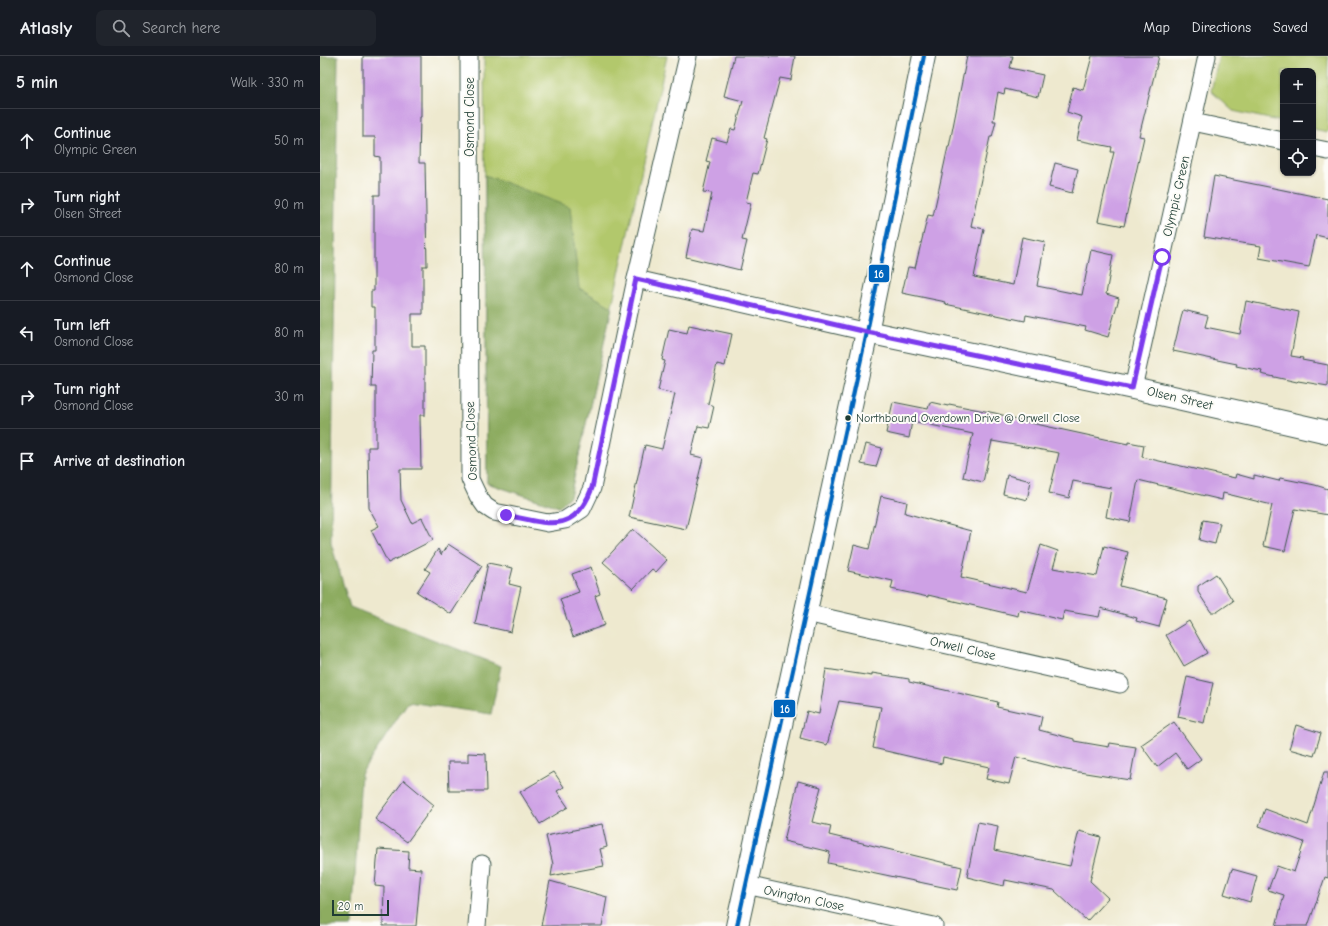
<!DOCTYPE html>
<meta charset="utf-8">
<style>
body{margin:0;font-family:"Comic Neue",sans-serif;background:#20242c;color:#f1f3f6}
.controls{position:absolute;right:12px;top:12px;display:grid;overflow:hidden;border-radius:8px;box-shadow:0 1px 3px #0004}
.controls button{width:36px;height:36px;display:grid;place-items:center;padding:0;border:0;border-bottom:1px solid #363941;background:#171b24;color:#f1f3f6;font:20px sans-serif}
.scale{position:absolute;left:12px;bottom:10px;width:57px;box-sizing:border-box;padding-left:4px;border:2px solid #1f3d34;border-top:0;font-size:11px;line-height:14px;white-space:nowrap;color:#1f3d34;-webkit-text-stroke:3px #fdfcf7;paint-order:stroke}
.stop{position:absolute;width:12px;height:12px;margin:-9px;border:3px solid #7c3aed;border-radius:50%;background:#fff}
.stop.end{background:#7c3aed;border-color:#fff;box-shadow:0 1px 4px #0008}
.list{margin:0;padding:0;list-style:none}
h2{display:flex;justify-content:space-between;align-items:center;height:52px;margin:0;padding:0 16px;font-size:17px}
h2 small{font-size:13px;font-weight:400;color:#9ea1a6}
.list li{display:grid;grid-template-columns:26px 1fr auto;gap:12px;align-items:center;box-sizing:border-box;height:64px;padding:0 16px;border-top:1px solid #363941}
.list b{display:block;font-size:15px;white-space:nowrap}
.list p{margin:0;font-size:13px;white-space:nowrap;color:#9ea1a6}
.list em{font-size:13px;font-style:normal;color:#9ea1a6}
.icon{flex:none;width:22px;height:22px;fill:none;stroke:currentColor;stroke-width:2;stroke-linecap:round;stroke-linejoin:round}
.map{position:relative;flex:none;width:1008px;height:870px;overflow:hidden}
header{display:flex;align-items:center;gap:24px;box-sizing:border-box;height:56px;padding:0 20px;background:#171b24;border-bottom:1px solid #363941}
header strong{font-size:19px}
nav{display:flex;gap:22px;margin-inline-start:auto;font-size:14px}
.search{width:280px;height:36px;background:#20242c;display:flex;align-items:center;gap:10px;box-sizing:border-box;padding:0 14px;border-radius:8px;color:#9ea1a6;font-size:15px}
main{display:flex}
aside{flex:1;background:#171b24}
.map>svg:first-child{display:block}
</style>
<header>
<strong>Atlasly</strong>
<div class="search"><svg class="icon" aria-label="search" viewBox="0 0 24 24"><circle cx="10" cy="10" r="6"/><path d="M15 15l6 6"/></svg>Search here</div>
<nav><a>Map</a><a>Directions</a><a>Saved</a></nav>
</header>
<main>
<aside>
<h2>5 min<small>Walk · 330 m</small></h2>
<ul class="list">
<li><svg class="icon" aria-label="ahead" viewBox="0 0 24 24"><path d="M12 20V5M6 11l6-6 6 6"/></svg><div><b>Continue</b><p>Olympic Green</p></div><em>50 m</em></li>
<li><svg class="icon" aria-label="right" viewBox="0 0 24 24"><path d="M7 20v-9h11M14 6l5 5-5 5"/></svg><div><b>Turn right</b><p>Olsen Street</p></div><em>90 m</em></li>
<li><svg class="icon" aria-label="ahead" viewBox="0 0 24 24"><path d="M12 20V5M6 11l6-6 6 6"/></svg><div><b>Continue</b><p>Osmond Close</p></div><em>80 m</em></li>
<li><svg class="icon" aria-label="left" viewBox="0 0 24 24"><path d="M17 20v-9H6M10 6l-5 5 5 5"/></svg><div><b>Turn left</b><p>Osmond Close</p></div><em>80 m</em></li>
<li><svg class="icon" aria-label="right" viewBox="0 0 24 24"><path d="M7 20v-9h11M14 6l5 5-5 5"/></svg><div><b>Turn right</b><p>Osmond Close</p></div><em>30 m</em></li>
<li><svg class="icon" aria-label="arrive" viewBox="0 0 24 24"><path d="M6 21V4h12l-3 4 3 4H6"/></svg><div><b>Arrive at destination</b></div></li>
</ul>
</aside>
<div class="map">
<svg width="1008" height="870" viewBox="0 0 1008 870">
<rect width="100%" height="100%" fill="#fdfcf7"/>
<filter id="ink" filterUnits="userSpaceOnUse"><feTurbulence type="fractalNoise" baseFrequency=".025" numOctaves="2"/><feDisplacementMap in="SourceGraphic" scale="8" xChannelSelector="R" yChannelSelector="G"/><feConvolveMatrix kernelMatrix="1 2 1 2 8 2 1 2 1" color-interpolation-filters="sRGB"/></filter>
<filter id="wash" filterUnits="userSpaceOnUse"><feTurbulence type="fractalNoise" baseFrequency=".012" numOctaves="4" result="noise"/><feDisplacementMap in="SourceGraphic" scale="16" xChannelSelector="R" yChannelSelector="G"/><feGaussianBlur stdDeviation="0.9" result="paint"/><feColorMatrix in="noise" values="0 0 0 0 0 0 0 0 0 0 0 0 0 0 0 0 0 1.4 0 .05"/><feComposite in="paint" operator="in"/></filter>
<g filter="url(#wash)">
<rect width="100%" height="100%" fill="#eee9cf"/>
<g fill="#b2c86c" stroke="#688250">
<polygon points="164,0 347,0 250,440 239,451 167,427"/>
<polygon points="899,0 1008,0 1008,76 993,73 993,15 963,15 963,66 913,55 891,35"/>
</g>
<g fill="#8dac60" stroke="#56744a">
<polygon points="0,0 18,0 11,487 30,551 181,610 171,658 88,646 41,718 32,870 0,870"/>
<polygon points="165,119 250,151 259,232 292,251 250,440 239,451 167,427"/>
</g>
<g id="blocks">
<g fill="#cea1e5">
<polygon points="43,0 101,0 101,61 100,61 99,107 105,107 107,210 103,210 103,258 92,258 92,290 105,290 105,359 100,359 101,413 80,413 81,444 92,467 102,462 113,484 68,507 51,474 59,470 49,452 48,391 56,391 56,331 51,331 52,294 55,294 55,251 51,251 51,235 54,235 54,139 60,139 60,101 55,100 55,81 43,81"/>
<polygon points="414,0 475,0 471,24 460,22 444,82 447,83 438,118 433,117 426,146 431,147 422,184 427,185 420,214 366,201 372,173 384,175 392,137 383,136 390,106 386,105 392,82 407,86 411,73 415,74 423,45 404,40"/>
<polygon points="647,0 693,0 690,12 723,19 718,41 685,33 684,38 678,36 673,65 676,65 672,81 670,81 651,170 664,173 654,221 693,229 702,181 725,186 717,230 762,239 771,194 793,199 786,238 799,242 788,281 765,274 766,271 706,259 705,265 625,248 626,246 582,237 588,211 595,212 608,159 613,160 628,91 629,91"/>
<polygon points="772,0 839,0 819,80 824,81 804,170 778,165 794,96 791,96 792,91 757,84 762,61 747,56 753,31 763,34"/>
<polygon points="735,107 758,113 752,137 729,131"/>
<polygon points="894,120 1008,143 1008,182 996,179 989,211 939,202 941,190 884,181"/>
<polygon points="926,245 979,256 971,300 983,302 982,304 1008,309 1008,330 978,325 977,326 941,318 942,315 916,310 917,308 853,295 863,254 888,260 885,271 920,278"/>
<polygon points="369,269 412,278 405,310 397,308 388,348 394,350 389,372 378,370 371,399 383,402 366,473 309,461 325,389 342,393 355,338 338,334 345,305 342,304 349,273 367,277"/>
<polygon points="573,346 608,353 610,346 628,350 629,348 675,357 693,362 693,363 808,388 808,386 824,389 822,401 874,413 915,422 916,418 934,423 934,419 959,425 960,422 995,429 1008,433 1008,459 975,453 965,495 943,490 952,449 903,437 902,444 818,424 810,466 786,461 791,432 753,425 749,442 729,437 739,397 672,385 663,426 643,421 653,378 592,365 589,382 566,377"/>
<polygon points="546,388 562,392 556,411 541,408"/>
<polygon points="687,419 711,425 707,444 683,438"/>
<polygon points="561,440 587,446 585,457 651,475 641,521 707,536 721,489 738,495 733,512 777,520 784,490 808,496 800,530 847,542 839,571 816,565 817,562 781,552 779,561 744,555 742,564 699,554 698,560 608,539 608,541 571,533 573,525 528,515 534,489 549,493"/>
<polygon points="883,464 900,467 895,488 879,484"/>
<polygon points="313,473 347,504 336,516 332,513 313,533 283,506"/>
<polygon points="128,488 162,510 131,558 97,536 110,516 105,513 118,493 121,499"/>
<polygon points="168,507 193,512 189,528 201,531 191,576 155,568"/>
<polygon points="271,511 280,538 275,540 285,569 253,581 240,543 259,536 252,518"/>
<polygon points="896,518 913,545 897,556 891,556 878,536 878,530"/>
<polygon points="869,565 887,597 864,610 846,579"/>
<polygon points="506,613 552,620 552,617 589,623 589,626 678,646 677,651 722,661 719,674 754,683 754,685 789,691 790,687 816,691 810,724 746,714 696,701 689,728 666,723 669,711 623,701 622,708 553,692 561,651 519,645 507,689 480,682 487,655 499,658"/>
<polygon points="867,621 893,627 884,667 858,661"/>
<polygon points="854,666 881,703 867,713 855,697 837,711 821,689"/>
<polygon points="976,669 1001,677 994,700 969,693"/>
<polygon points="148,697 166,698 167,735 129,735 128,706 148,706"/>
<polygon points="234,716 244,731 237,735 248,751 220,768 200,736"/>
<polygon points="1004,716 1008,716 1008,822 1005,821 988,870 956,870 964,839 948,834 957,810 974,816 984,786 939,770 945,753 988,769"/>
<polygon points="84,724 114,749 87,786 55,763"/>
<polygon points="478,725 501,731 492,766 511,770 509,779 642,811 637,834 508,807 510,796 464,785"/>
<polygon points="658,766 678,770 674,794 750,810 759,775 781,781 770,825 788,842 767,865 734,834 685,824 684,830 647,821"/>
<polygon points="282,768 287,791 280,793 284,810 231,820 233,808 226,780"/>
<polygon points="58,793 89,795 88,812 101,813 96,870 63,870 64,831 55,830"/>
<polygon points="912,813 937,820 930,846 904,838"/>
<polygon points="230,825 287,841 282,870 221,870"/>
</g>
</g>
</g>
<g filter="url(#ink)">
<use href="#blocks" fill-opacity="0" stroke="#3e574b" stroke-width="1"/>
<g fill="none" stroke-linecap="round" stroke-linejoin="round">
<defs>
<g id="minor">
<polyline points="149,0 150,423 158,440 165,450 174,456 228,467 245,464 262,453 272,432 316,223 368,0"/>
<polyline points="873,66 963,85"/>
<polyline points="993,92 1008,95"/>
<polyline points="316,223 547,276"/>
<polyline points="813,332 887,0"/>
<polyline points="486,557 800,628"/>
<polyline points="426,829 614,870"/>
<polyline points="157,870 162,808"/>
</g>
<g id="tertiary">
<polyline points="547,276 813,332 1008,376"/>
<polyline points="417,870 547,276 604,0"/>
</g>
</defs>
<use href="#minor" stroke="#3e574b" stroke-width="19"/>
<use href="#tertiary" stroke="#3e574b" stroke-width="24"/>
<use href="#minor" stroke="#fff" stroke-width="17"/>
<use href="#tertiary" stroke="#fff" stroke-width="22"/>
<defs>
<polyline id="bus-1" points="417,870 547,276 604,0"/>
</defs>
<use href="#bus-1" stroke="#fdfcf7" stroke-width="7"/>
<use href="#bus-1" stroke="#0065bd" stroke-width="4"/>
</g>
</g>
<g fill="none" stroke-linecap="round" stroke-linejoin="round" filter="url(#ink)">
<path stroke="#7c3aed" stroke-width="5" d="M186 459C226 467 254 480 272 432L316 223 547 276 812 332 842 201"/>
</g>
<circle fill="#1f3d34" stroke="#fdfcf7" stroke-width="1.5" cx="528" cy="362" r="3.5"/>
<g text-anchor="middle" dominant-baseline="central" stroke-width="4" stroke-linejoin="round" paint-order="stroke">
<g font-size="12" fill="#1f3d34" stroke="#fdfcf7" text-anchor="start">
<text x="536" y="362">Northbound Overdown Drive @ Orwell Close</text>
</g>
<g font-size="13" fill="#1f3d34" stroke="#fdfcf7">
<text transform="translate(149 61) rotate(-90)">Osmond Close</text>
<text transform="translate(856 140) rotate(-77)">Olympic Green</text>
<text transform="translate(860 342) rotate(13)">Olsen Street</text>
<text transform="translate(151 385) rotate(-92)">Osmond Close</text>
<text transform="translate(643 592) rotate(13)">Orwell Close</text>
<text transform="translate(484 842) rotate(12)">Ovington Close</text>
</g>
</g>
<g stroke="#fdfcf7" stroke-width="1.5">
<rect x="548" y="208" width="22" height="19" rx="4" fill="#0065bd"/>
<rect x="453" y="643" width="23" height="19" rx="4" fill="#0065bd"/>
</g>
<g font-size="11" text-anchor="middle" font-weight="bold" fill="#fff">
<text x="559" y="222">16</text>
<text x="465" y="657">16</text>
</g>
</svg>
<div class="controls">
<button>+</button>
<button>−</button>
<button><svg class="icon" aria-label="locate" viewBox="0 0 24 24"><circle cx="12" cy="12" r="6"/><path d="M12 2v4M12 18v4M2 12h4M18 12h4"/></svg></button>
</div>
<div class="scale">20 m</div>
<div class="stop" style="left:842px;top:201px"></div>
<div class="stop end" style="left:186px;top:459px"></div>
</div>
</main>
